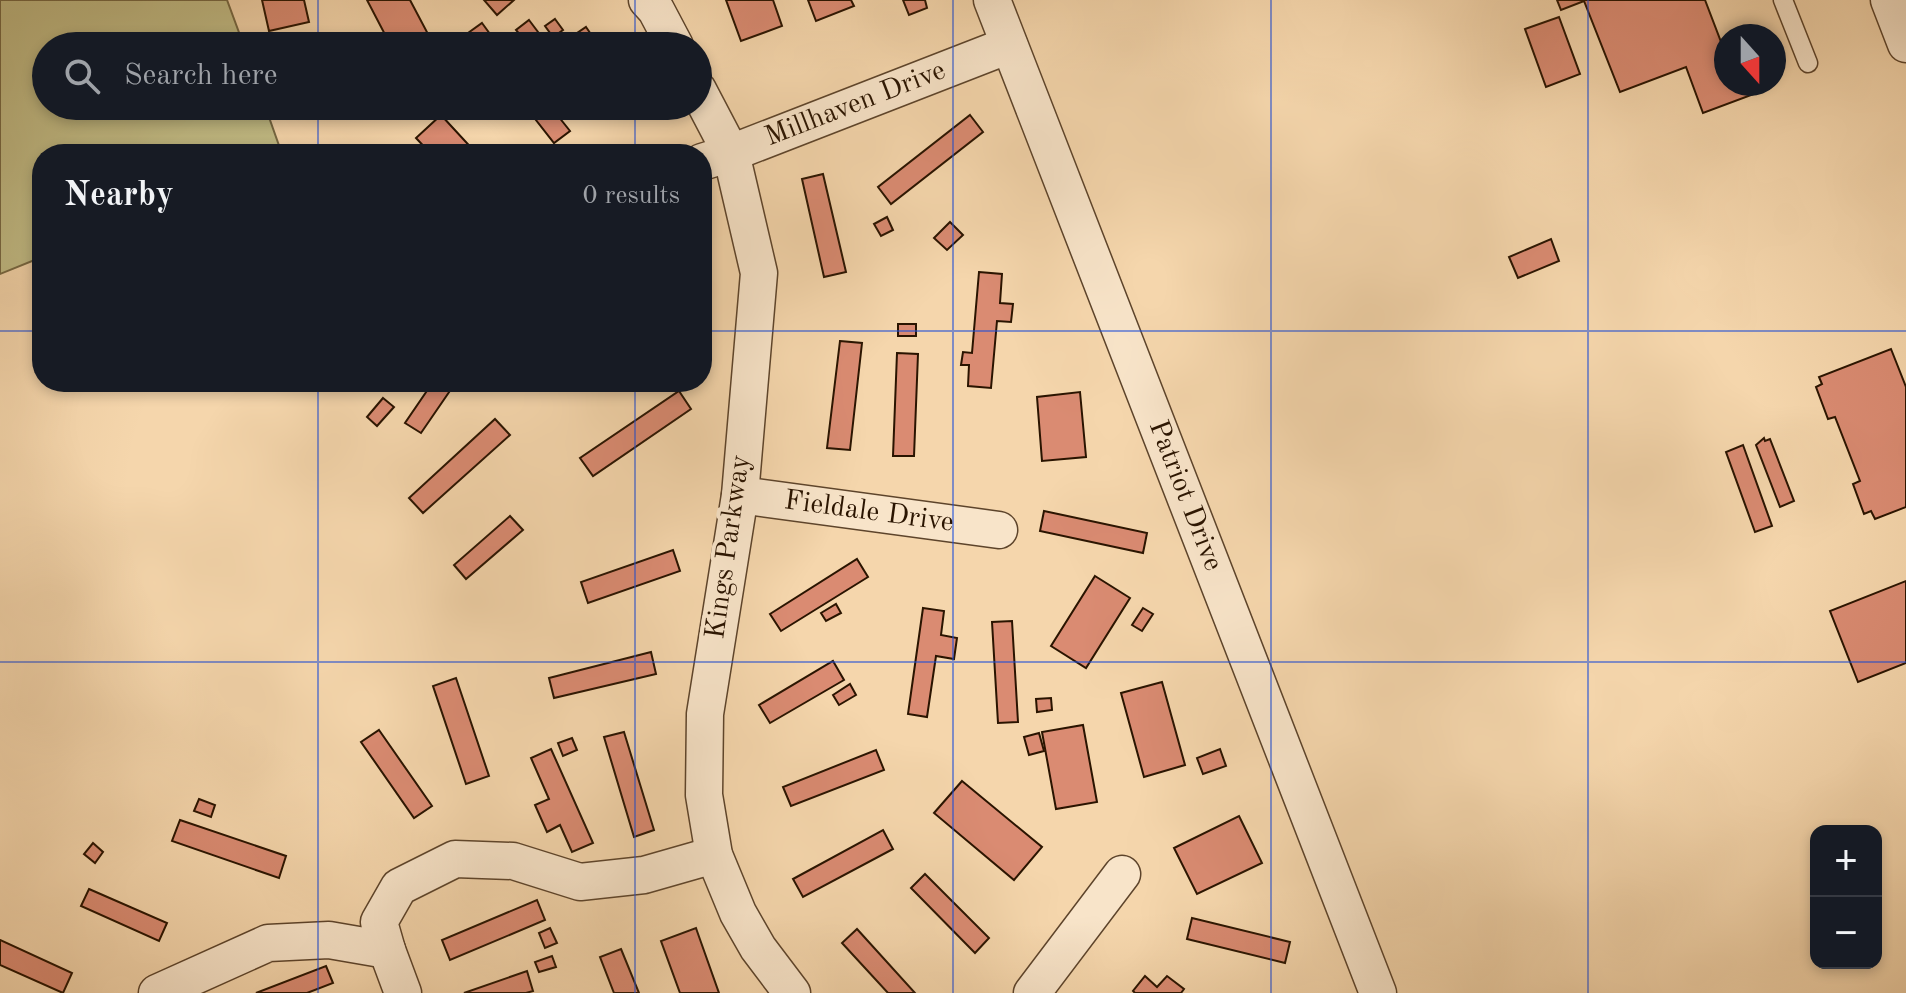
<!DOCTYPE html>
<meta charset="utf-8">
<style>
body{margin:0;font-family:"Old Standard TT",serif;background:#20242c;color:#f1f3f6}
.controls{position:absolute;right:24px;bottom:24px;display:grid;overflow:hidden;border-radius:16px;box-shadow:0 4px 12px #0003}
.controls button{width:72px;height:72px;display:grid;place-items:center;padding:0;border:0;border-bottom:2px solid #363941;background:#171b24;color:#f1f3f6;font:40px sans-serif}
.compass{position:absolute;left:1714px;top:24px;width:72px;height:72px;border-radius:50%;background:#171b24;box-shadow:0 4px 12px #0003;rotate:159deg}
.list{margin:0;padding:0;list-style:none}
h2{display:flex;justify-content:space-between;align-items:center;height:104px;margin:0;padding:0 32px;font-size:34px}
h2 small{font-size:26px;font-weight:400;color:#9ea1a6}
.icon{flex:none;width:44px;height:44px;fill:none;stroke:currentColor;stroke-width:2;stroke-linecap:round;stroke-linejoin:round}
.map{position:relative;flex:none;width:1906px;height:993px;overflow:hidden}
.search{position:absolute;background:#171b24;box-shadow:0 4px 12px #0003;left:32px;top:32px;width:680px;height:88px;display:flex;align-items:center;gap:20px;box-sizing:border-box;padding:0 28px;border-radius:44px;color:#9ea1a6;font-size:30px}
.panel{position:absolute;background:#171b24;box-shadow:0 4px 12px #0003;left:32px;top:144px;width:680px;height:248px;border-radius:32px}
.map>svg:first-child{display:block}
</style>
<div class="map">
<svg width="1906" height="993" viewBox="0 0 1906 993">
<rect width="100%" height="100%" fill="#f5d6ac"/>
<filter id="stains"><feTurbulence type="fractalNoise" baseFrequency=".0025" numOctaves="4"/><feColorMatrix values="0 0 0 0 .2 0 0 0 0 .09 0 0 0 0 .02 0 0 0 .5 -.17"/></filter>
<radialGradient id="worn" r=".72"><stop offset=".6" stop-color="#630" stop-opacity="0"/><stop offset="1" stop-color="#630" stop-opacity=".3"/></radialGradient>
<polygon fill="#c1bc86" stroke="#766843" stroke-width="2" points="0,0 227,0 244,46 46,46 46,106 265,106 282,154 42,154 42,257 0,274"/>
<g fill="#da8b72" stroke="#2a1400" stroke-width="2">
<polygon points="262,0 304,0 309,22 269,31"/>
<polygon points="367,0 410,0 428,34 404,46 391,46"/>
<polygon points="484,0 514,0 497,15"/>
<polygon points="726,0 773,0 782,26 741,41"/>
<polygon points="808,0 851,0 854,6 816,21"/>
<polygon points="903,0 925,0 927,8 909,15"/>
<polygon points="1557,0 1705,0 1726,55 1726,84 1768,84 1770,88 1703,113 1686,67 1620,92 1584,1 1561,10"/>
<polygon points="1559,17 1580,74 1546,87 1525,29"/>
<polygon points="555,19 563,30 553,37 545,26"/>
<polygon points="529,20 538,32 525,41 516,30"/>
<polygon points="482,23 490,34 476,45 468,33"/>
<polygon points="586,27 599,46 558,46"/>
<polygon points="525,106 550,106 570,131 554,143"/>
<polygon points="441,115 477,154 431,154 416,138"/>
<polygon points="970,115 983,132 891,204 878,187"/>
<polygon points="823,174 846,272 824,277 802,179"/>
<polygon points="887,217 893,230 881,236 874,224"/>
<polygon points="950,222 963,235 947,250 934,238"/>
<polygon points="1551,239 1559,261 1518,278 1509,257"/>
<polygon points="979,272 1002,274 1000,303 1013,304 1011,322 997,321 991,388 968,386 969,365 961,365 963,352 972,353"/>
<rect x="898" y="324" width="18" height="12"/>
<polygon points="840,341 862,343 850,450 827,448"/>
<polygon points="1891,349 1906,387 1906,507 1875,519 1871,511 1864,514 1853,484 1860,481 1835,417 1828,419 1816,387 1822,384 1819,377"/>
<polygon points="897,353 918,354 914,456 893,456"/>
<polygon points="433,382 456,382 421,433 405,423"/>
<polygon points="679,391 691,409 593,476 580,458"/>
<polygon points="1080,392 1086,457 1042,461 1037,397"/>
<polygon points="383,398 394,407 377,426 367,417"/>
<polygon points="495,419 510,435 423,513 409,498"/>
<polygon points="1764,438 1765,441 1770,439 1794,501 1780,507 1756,445"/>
<polygon points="1743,445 1772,526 1755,532 1726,452"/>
<polygon points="1044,511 1147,533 1143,553 1040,531"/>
<polygon points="510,516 523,530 466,579 454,565"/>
<polygon points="673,550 680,571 588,603 581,582"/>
<polygon points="857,559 868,577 781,631 770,614"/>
<polygon points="1095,576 1130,598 1086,668 1051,646"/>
<polygon points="1906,581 1906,663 1858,682 1830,611"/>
<polygon points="836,604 841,613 826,621 821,613"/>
<polygon points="923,608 944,611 941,635 957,638 954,659 936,656 927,717 908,714"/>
<polygon points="1143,608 1153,614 1142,631 1132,625"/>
<polygon points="1012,621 1018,722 998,723 992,622"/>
<polygon points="651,652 656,674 554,698 549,678"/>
<polygon points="833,661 844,680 770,723 759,705"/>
<polygon points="456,678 489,776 466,784 433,686"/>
<polygon points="1162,682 1185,765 1144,777 1121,693"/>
<polygon points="850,684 856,695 839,705 833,695"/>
<polygon points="1051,698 1052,710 1037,712 1036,699"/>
<polygon points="1083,725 1097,802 1056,809 1042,732"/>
<polygon points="379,730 432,806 414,818 361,742"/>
<polygon points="624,732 654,830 634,837 604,737"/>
<polygon points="1039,733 1044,751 1029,755 1024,737"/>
<polygon points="572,738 577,750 563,756 558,743"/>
<polygon points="551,749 593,843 572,852 560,825 547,832 535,805 549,799 531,758"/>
<polygon points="1220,749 1226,766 1203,774 1197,758"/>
<polygon points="876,750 884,770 791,806 783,787"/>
<polygon points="962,781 1042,847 1014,880 934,813"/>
<polygon points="199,799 215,805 211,817 194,811"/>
<polygon points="1239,816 1262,863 1197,894 1174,848"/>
<polygon points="180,820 286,856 279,878 172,841"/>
<polygon points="883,830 893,849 803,897 793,879"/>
<polygon points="93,843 103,852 95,863 84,854"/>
<polygon points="925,874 989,938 975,953 911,888"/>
<polygon points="89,889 167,923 159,941 81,906"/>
<polygon points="537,900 545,920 450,960 442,940"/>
<polygon points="1192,918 1290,942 1285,963 1187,939"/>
<polygon points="550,928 557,943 545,948 539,933"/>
<polygon points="696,928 697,931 719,993 680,993 661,941"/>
<polygon points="857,929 915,993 888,993 842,943"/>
<polygon points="0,940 72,973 63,993 0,965"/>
<polygon points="621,949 639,993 614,993 600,957"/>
<polygon points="552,956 556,967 539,972 535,962"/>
<polygon points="326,966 333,983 307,993 256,993"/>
<polygon points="527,971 533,991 526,993 464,993"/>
<polygon points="1145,976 1157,987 1167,976 1184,989 1181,993 1135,993 1133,991"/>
</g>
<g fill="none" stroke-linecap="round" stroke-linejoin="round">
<defs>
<polyline id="service" points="1783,0 1808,63"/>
<g id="minor">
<polyline points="647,0 656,10 675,46"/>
<path id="s1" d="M992 0 1378 993"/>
<polyline points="1889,0 1906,44"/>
<polyline points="698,90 731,153 759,273 740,495 705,714 704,795 714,855 738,913 758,948 792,993"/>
<path id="s2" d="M702 162 731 153 1009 45"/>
<path id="s3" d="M740 495 999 530"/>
<polyline points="387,950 403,993"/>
<polyline points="157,993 268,943 329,940 387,950 379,922 399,887 455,859 513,861 580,882 644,875 714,855"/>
<polyline points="1032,993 1122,874"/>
</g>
</defs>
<use href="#service" stroke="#5d442b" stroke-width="21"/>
<use href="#minor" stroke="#5d442b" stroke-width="39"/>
<use href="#service" stroke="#f8e4c9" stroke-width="18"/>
<use href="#minor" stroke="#f8e4c9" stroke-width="36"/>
</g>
<path fill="none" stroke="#1d4ed8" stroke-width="2" stroke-opacity="0.55" d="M318 0V46M635 0V46M953 0V993M1271 0V993M1588 0V993M318 106V154M635 106V154M0 331H42M702 331H1906M318 382V993M635 382V993M0 662H1906"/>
<g text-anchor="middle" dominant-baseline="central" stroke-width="8" stroke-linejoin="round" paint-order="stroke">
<g font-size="28" fill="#2a1400" stroke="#f8e4c9">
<text stroke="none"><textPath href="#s2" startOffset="164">Millhaven Drive</textPath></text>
<text stroke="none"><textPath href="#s1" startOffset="532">Patriot Drive</textPath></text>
<text stroke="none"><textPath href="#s3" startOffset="130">Fieldale Drive</textPath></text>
<text transform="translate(729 547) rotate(-82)">Kings Parkway</text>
</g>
</g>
<rect width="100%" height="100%" filter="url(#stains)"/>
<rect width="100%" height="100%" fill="url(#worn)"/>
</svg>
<div class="controls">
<button>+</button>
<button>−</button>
</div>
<svg class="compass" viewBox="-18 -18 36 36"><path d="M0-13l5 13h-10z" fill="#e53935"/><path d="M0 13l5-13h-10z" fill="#9ea1a6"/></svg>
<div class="search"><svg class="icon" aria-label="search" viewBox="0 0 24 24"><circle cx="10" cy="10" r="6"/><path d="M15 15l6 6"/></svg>Search here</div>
<section class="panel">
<h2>Nearby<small>0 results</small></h2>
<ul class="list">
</ul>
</section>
</div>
